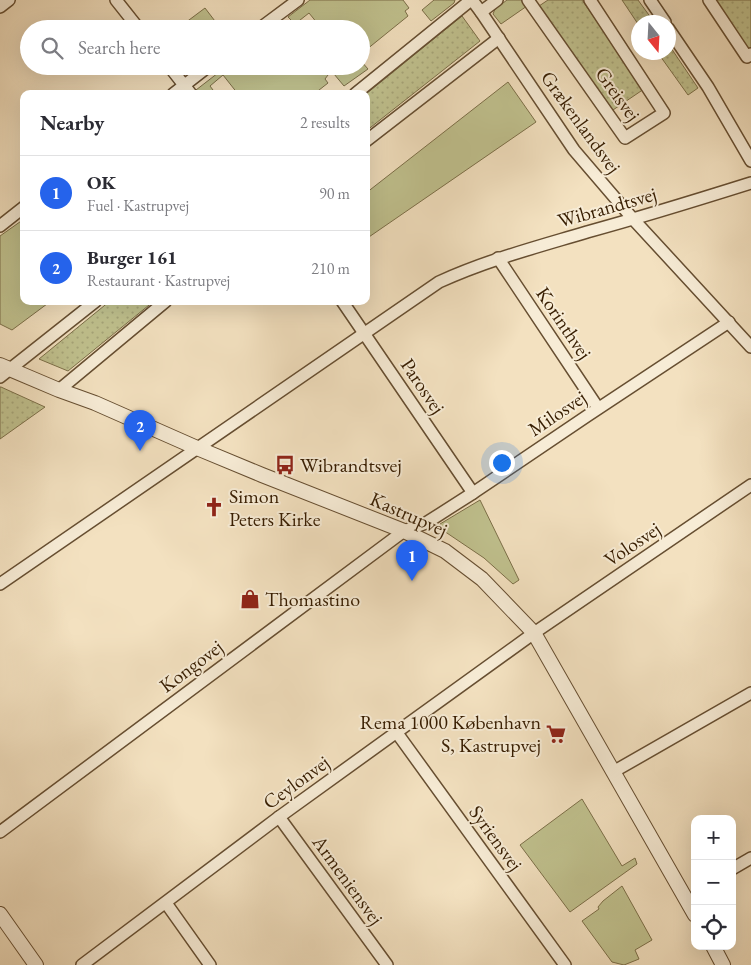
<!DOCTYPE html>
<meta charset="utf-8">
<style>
body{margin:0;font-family:"EB Garamond",serif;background:#f7f7f7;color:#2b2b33}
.controls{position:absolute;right:15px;bottom:15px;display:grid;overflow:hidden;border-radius:10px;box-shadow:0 5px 20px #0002}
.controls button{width:45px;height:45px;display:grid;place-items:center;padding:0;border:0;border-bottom:1px solid #e1e1e2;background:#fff;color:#2b2b33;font:25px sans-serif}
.compass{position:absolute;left:631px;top:15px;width:45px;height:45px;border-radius:50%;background:#fff;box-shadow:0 5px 20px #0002;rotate:162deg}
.you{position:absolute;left:501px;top:462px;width:18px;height:18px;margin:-12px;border:4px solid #fff;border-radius:50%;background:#1a73e8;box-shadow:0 0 0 8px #1a73e833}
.badge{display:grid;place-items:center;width:32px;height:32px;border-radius:50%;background:#2563eb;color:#fff;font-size:16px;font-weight:700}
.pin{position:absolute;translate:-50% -41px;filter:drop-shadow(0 1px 2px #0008)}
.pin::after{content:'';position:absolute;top:26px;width:18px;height:15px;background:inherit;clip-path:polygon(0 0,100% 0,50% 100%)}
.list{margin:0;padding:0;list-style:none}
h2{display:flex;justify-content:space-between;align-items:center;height:65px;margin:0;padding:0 20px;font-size:21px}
h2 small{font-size:16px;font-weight:400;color:#7c7c81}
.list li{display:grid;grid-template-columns:32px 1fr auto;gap:15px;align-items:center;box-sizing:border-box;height:75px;padding:0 20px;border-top:1px solid #e1e1e2}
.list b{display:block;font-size:19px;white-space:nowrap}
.list p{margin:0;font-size:16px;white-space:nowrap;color:#7c7c81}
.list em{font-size:16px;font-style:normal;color:#7c7c81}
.icon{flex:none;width:28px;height:28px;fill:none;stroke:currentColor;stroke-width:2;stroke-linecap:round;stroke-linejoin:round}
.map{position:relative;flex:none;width:751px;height:965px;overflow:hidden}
.search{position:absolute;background:#fff;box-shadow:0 5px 20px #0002;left:20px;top:20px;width:350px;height:55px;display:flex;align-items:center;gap:12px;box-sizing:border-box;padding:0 18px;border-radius:28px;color:#7c7c81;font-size:19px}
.panel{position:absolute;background:#fff;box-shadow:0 5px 20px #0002;left:20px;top:90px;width:350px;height:215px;border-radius:10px}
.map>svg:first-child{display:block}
</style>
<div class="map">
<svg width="751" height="965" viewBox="0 0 751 965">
<defs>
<pattern id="park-dots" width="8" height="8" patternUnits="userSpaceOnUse" patternTransform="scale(1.25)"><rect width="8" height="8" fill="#c0c18e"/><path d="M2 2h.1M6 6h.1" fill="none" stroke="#a6a579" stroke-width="1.8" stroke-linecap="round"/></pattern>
</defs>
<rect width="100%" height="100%" fill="#f3e1c0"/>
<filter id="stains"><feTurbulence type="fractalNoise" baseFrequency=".004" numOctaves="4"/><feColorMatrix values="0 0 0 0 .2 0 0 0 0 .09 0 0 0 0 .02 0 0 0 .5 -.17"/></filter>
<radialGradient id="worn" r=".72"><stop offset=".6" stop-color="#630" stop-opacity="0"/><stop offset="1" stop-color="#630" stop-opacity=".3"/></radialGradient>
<g fill="#c0c18e" stroke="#7c6f48">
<polygon points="310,0 403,0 409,8 405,11 408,16 361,54 361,29 322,29 309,13 295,24 288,17"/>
<polygon points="434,0 455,0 454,3 431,21 422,10"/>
<polygon points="507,0 523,0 527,6 501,24 493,14 495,9"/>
<polygon points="205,8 221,29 177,29"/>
<polygon points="361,61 368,69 344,86 334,74 344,66 361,66"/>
<polygon points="227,66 321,66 328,75 325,79 328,83 314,94 238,94 223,75 210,86 213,90 210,94 199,94 196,90"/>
<polygon points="508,82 536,122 366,239 366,193"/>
<polygon points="24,219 24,301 51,301 12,330 0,324 0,236"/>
<polygon points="480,500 519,580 513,584 484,558 441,529 440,524"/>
<polygon points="582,799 622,866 635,858 637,864 570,912 520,845"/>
<polygon points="622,886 652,940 635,950 639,959 624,965 612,962 582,921 599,909 598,907 603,901"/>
</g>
<g fill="url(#park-dots)" stroke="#7c6f48">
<polygon points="548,0 582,0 644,89 610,112 539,6"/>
<polygon points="622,0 638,0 654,22 638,22 638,24"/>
<polygon points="711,0 751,0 751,49 747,49"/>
<polygon points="462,16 480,41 366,131 366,94"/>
<polygon points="669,45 698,88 688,95 658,53 668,52"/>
<polygon points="110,301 154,301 68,371 39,359"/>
<polygon points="0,387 1,387 45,407 0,439"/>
</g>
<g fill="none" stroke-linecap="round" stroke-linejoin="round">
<defs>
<g id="minor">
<polyline points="116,0 139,29"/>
<polyline points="472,0 481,12 574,150 633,219 751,347"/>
<polyline points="528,0 625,138 664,113 590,0"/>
<polyline points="650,0 665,22"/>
<polyline points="709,0 747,57 751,54"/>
<polyline points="0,7 9,0"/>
<polyline points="481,12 497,0"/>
<polyline points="668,28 708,87 751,161"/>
<polyline points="259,29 298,0"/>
<polyline points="169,66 191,94"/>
<polyline points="173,94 209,66"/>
<polyline points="355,94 471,0"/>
<polyline points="366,141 499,38"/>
<polyline points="0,226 24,207"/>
<polyline points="498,258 598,408"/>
<polyline points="342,301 473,493"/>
<polyline points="0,377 96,301"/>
<polyline points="59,390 166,301"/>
<path d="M0 584 439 282C487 260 537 247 587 232 642 217 697 200 751 183"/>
<polyline points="397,733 565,965"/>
<polyline points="613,772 751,693"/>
<polyline points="279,817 387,965"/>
<polyline points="0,832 404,531 426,523 473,493 587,416 729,322"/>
<polyline points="732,869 751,858"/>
<polyline points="166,903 210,965"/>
<polyline points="82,965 279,817 534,633 751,485"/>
</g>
<g id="tertiary">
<polyline points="0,365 59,390 95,403 197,448 262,475 404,531 445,551 482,579 534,633 695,915"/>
<polyline points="0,914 36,965"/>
<polyline points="713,946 723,965"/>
</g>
</defs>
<use href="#minor" stroke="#664e31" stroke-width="14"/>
<use href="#tertiary" stroke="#664e31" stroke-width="16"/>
<use href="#minor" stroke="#f7ecd6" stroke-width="11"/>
<use href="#tertiary" stroke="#f7ecd6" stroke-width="14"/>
</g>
<defs>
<symbol id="bus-bare" viewBox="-9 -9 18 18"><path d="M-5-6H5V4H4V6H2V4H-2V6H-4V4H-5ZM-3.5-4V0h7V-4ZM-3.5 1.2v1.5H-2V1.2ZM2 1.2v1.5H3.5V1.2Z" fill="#8f2418" stroke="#f7ecd6" stroke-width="2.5" paint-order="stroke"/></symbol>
<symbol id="church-bare" viewBox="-9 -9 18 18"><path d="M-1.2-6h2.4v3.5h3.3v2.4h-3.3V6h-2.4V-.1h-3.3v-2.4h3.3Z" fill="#8f2418" stroke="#f7ecd6" stroke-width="2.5" paint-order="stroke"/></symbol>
<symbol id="shop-bare" viewBox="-9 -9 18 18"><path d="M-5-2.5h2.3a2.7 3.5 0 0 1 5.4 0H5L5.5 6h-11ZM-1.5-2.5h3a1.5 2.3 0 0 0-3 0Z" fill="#8f2418" stroke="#f7ecd6" stroke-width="2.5" paint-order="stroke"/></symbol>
<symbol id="supermarket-bare" viewBox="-9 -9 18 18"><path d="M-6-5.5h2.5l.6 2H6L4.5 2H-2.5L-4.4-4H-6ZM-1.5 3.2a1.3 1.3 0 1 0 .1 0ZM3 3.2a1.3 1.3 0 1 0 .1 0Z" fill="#8f2418" stroke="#f7ecd6" stroke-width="2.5" paint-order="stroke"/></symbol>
</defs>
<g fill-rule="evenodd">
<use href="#bus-bare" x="271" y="451" width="28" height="28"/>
<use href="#church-bare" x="200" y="493" width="28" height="28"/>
<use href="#shop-bare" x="236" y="585" width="28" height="28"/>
<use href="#supermarket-bare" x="542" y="720" width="28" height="28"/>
</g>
<g text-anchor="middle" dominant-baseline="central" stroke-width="4" stroke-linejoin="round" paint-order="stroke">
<g font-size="20" fill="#371d01" stroke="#f7ecd6">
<text transform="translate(618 94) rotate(54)">Greisvej</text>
<text transform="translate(581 122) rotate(54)">Grækenlandsvej</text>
<text transform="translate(607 207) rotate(-16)">Wibrandtsvej</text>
<text transform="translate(564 323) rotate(56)">Korinthvej</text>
<text transform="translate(423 386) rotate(56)">Parosvej</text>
<text transform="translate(557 413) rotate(-34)">Milosvej</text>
<text transform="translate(409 514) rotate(24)">Kastrupvej</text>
<text transform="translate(632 544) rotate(-34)">Volosvej</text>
<text transform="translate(191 666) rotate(-37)">Kongovej</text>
<text transform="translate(296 782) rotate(-36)">Ceylonvej</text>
<text transform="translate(496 838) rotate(54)">Syriensvej</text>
<text transform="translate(348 880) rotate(54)">Armeniensvej</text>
</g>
<g font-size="20" fill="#371d01" stroke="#f7ecd6" text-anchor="start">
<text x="300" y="465">Wibrandtsvej</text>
<text x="229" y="496">Simon<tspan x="229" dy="23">Peters Kirke</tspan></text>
<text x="265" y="599">Thomastino</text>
<text x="541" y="722" text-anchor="end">Rema 1000 København<tspan x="541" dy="23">S, Kastrupvej</tspan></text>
</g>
</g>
<rect width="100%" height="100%" filter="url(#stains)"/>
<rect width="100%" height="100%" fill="url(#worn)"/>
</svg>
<div class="controls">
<button>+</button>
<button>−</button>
<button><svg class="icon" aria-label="locate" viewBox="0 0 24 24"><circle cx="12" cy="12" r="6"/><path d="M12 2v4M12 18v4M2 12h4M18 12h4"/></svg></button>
</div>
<svg class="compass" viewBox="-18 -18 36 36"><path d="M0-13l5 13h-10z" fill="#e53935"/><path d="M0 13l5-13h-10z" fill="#7c7c81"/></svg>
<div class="you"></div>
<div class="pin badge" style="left:412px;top:581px">1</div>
<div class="pin badge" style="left:140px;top:451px">2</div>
<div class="search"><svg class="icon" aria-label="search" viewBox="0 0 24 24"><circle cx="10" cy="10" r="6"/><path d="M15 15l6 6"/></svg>Search here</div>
<section class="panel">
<h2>Nearby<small>2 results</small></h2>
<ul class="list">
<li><span class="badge">1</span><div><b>OK</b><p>Fuel · Kastrupvej</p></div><em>90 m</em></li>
<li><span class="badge">2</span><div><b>Burger 161</b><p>Restaurant · Kastrupvej</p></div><em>210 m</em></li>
</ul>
</section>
</div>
